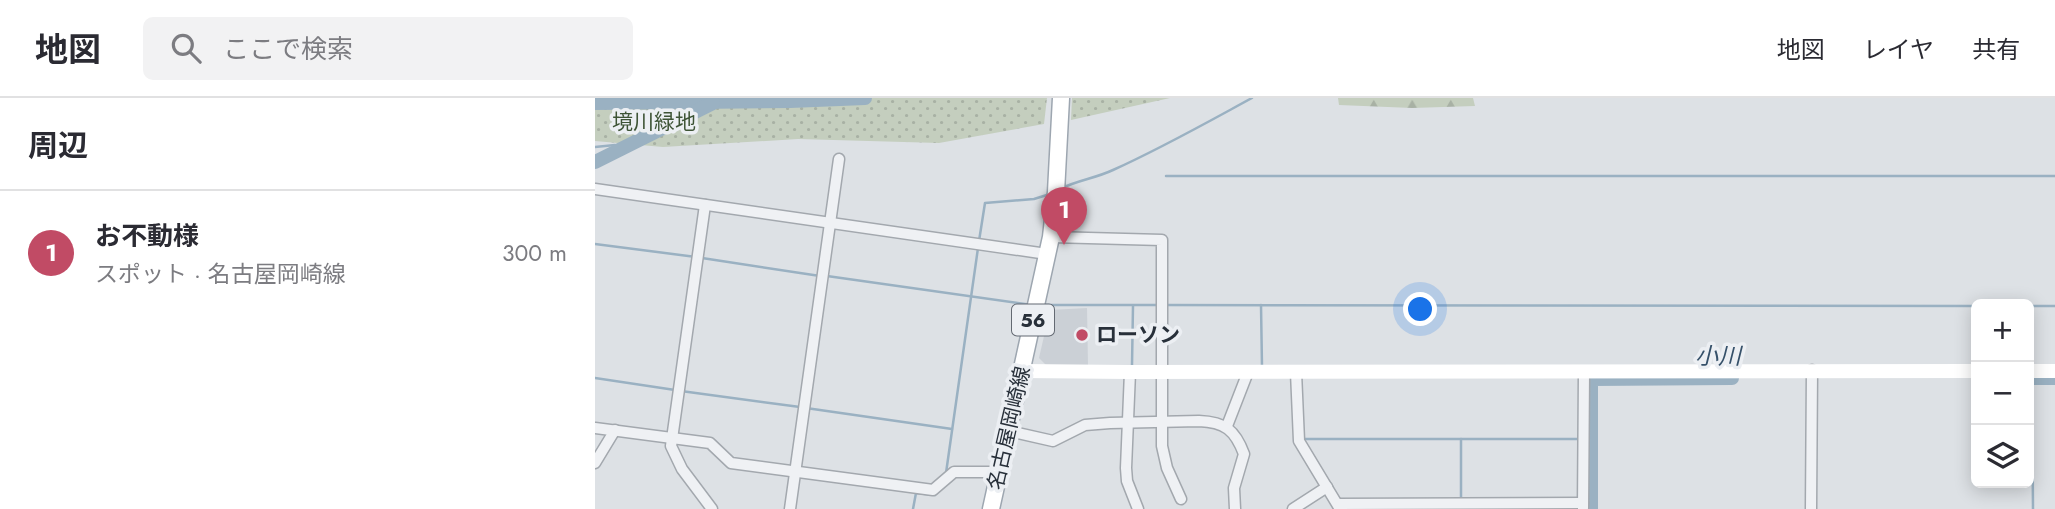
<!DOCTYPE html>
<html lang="ja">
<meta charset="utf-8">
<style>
body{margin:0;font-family:Jost,"Noto Sans JP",sans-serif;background:#f2f2f3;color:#2b2b33}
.controls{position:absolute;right:21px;bottom:21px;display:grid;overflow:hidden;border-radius:10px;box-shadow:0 4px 18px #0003}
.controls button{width:63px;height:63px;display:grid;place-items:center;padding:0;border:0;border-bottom:2px solid #e1e1e2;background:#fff;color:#2b2b33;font:35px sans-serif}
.you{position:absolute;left:826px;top:212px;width:24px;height:24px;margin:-18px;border:5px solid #fff;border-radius:50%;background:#1a73e8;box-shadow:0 0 0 10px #1a73e833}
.badge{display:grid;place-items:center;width:46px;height:46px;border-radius:50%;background:#c14b65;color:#fff;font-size:23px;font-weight:700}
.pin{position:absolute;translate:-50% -58px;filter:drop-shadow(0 2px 4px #0008)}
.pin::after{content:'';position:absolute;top:37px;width:24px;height:21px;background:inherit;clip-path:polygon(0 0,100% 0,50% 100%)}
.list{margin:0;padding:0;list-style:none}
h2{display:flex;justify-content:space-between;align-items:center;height:91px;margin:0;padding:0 28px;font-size:30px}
h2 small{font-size:23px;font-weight:400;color:#7c7c81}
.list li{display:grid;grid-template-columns:46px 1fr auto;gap:21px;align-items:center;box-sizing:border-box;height:126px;padding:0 28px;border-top:2px solid #e1e1e2}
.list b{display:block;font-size:26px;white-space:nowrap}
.list p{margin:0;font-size:23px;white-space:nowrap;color:#7c7c81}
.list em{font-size:23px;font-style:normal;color:#7c7c81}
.icon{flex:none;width:38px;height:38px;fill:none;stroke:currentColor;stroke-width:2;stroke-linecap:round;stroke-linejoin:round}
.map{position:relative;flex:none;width:1460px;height:411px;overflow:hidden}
header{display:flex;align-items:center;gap:42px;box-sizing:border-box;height:98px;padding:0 35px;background:#fff;border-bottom:2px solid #e1e1e2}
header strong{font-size:33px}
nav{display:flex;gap:38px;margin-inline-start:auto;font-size:24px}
.search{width:490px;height:63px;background:#f2f2f3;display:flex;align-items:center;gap:18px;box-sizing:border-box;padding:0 24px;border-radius:10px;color:#7c7c81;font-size:26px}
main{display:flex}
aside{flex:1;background:#fff}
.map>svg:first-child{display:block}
</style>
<header>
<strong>地図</strong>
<div class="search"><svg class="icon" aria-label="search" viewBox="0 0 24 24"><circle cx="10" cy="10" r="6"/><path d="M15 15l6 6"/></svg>ここで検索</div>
<nav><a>地図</a><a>レイヤ</a><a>共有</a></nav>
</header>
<main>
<aside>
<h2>周辺<small></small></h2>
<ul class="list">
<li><span class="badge">1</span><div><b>お不動様</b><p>スポット · 名古屋岡崎線</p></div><em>300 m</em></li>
</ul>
</aside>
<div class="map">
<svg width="1460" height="411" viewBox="0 0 1460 411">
<defs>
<pattern id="green-dots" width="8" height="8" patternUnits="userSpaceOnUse" patternTransform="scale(1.75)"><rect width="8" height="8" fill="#c4cebe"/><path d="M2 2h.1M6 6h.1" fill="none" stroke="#a8b1a4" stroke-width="1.8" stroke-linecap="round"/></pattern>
<pattern id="forest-firs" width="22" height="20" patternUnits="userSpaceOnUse" patternTransform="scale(1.75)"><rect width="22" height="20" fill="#c4cebe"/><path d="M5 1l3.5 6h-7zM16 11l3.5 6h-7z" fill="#a8b1a4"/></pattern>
</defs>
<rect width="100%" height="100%" fill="#dde1e5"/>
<polygon fill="#cbd0d6" points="492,210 493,268 452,268 444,260 455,212"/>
<g fill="url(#green-dots)">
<polygon points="0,0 452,0 449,26 344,45 203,41 68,49 0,43"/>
<polygon points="477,0 575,0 476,22"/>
</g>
<polygon fill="url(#forest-firs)" points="743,0 878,0 880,8 817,10 744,7"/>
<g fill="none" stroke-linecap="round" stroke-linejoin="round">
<g stroke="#9ab1c2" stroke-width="2.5">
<polyline points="195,0 200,3"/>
<polyline points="0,49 20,47 25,52"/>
<polyline points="571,78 1460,78"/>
<path d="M467 90C484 82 501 80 518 72 565 51 611 25 657 0"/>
<polyline points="384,143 390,105 439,101 455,96"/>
<polyline points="0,146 101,159"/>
<polyline points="107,160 225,178"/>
<polyline points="232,178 437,207"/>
<polyline points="447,207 563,207"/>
<polyline points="569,207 1381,208"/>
<polyline points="666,207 667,269"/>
<polyline points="1434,208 1460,208"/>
<polyline points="537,267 538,208"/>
<polyline points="0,280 80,292"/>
<polyline points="1437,280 1438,411"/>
<polyline points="86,293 205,309"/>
<polyline points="211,310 357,331"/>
<polyline points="709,341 986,341"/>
<polyline points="866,341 866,404"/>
<polyline points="351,375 383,150"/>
<polyline points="318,411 321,395 340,397 343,393"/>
</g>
<g stroke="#9ab1c2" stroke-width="14">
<polyline points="0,5 195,3 270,0"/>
<polyline points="0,64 118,5"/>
<polyline points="1434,280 1460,280"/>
<polyline points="996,411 996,281 1137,280"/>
</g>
<defs>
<g id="street">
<polyline points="0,91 452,156"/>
<polyline points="110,107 76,348 87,371 117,411"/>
<polyline points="456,139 567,142 567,348 572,370 586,401"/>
<polyline points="535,274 531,370 532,383 543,411"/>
<polyline points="701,274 704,343 745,411"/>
<polyline points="632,328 653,274"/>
<polyline points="0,330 115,345 136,365 338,392 359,374 404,374"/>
<path d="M414 333 458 343 490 327 515 325 604 323C630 324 640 332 649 356L639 390 640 411"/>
<polyline points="0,365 20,332"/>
<polyline points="743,406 988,405"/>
<polyline points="988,410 989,274"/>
<polyline points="195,411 244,61"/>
<polyline points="698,411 732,389"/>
<polyline points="1216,411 1217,272"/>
</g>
<polyline id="primary" points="396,411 456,139 461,94 466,0"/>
</defs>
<use href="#street" stroke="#a3a8ae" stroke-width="13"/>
<use href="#primary" stroke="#9da6b0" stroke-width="19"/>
<use href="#street" stroke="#eff1f4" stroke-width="10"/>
<g stroke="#fff" stroke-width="14">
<polyline points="427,273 535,274 1381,273"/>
<polyline points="1434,273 1460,273"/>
</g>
<use href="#primary" stroke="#fff" stroke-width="16"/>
</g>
<circle fill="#c14b65" stroke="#eceff3" stroke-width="2.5" cx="487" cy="237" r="7"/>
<g text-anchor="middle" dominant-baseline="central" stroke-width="7" stroke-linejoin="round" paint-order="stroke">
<rect fill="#eceff3" stroke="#636972" stroke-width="2" x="417" y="206.5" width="42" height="31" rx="5"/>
<g font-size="19" font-weight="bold" fill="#28303a">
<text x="438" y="222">56</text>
</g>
<g font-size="21" fill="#3e5436" stroke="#eceff3">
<text x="59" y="24">境川緑地</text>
</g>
<g font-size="21" font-weight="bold" fill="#28303a" stroke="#eceff3" text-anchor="start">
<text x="501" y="237">ローソン</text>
</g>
<g font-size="21" fill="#28303a" stroke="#eceff3">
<text transform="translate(414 330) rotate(-77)">名古屋岡崎線</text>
</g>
<g font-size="23" font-style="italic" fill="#36516a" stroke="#eceff3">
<text x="1123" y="258">小川</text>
</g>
</g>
</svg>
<div class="controls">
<button>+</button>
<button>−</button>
<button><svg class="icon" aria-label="layers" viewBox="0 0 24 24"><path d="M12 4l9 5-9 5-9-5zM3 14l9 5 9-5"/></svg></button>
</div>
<div class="you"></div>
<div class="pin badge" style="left:469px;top:147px">1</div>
</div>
</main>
